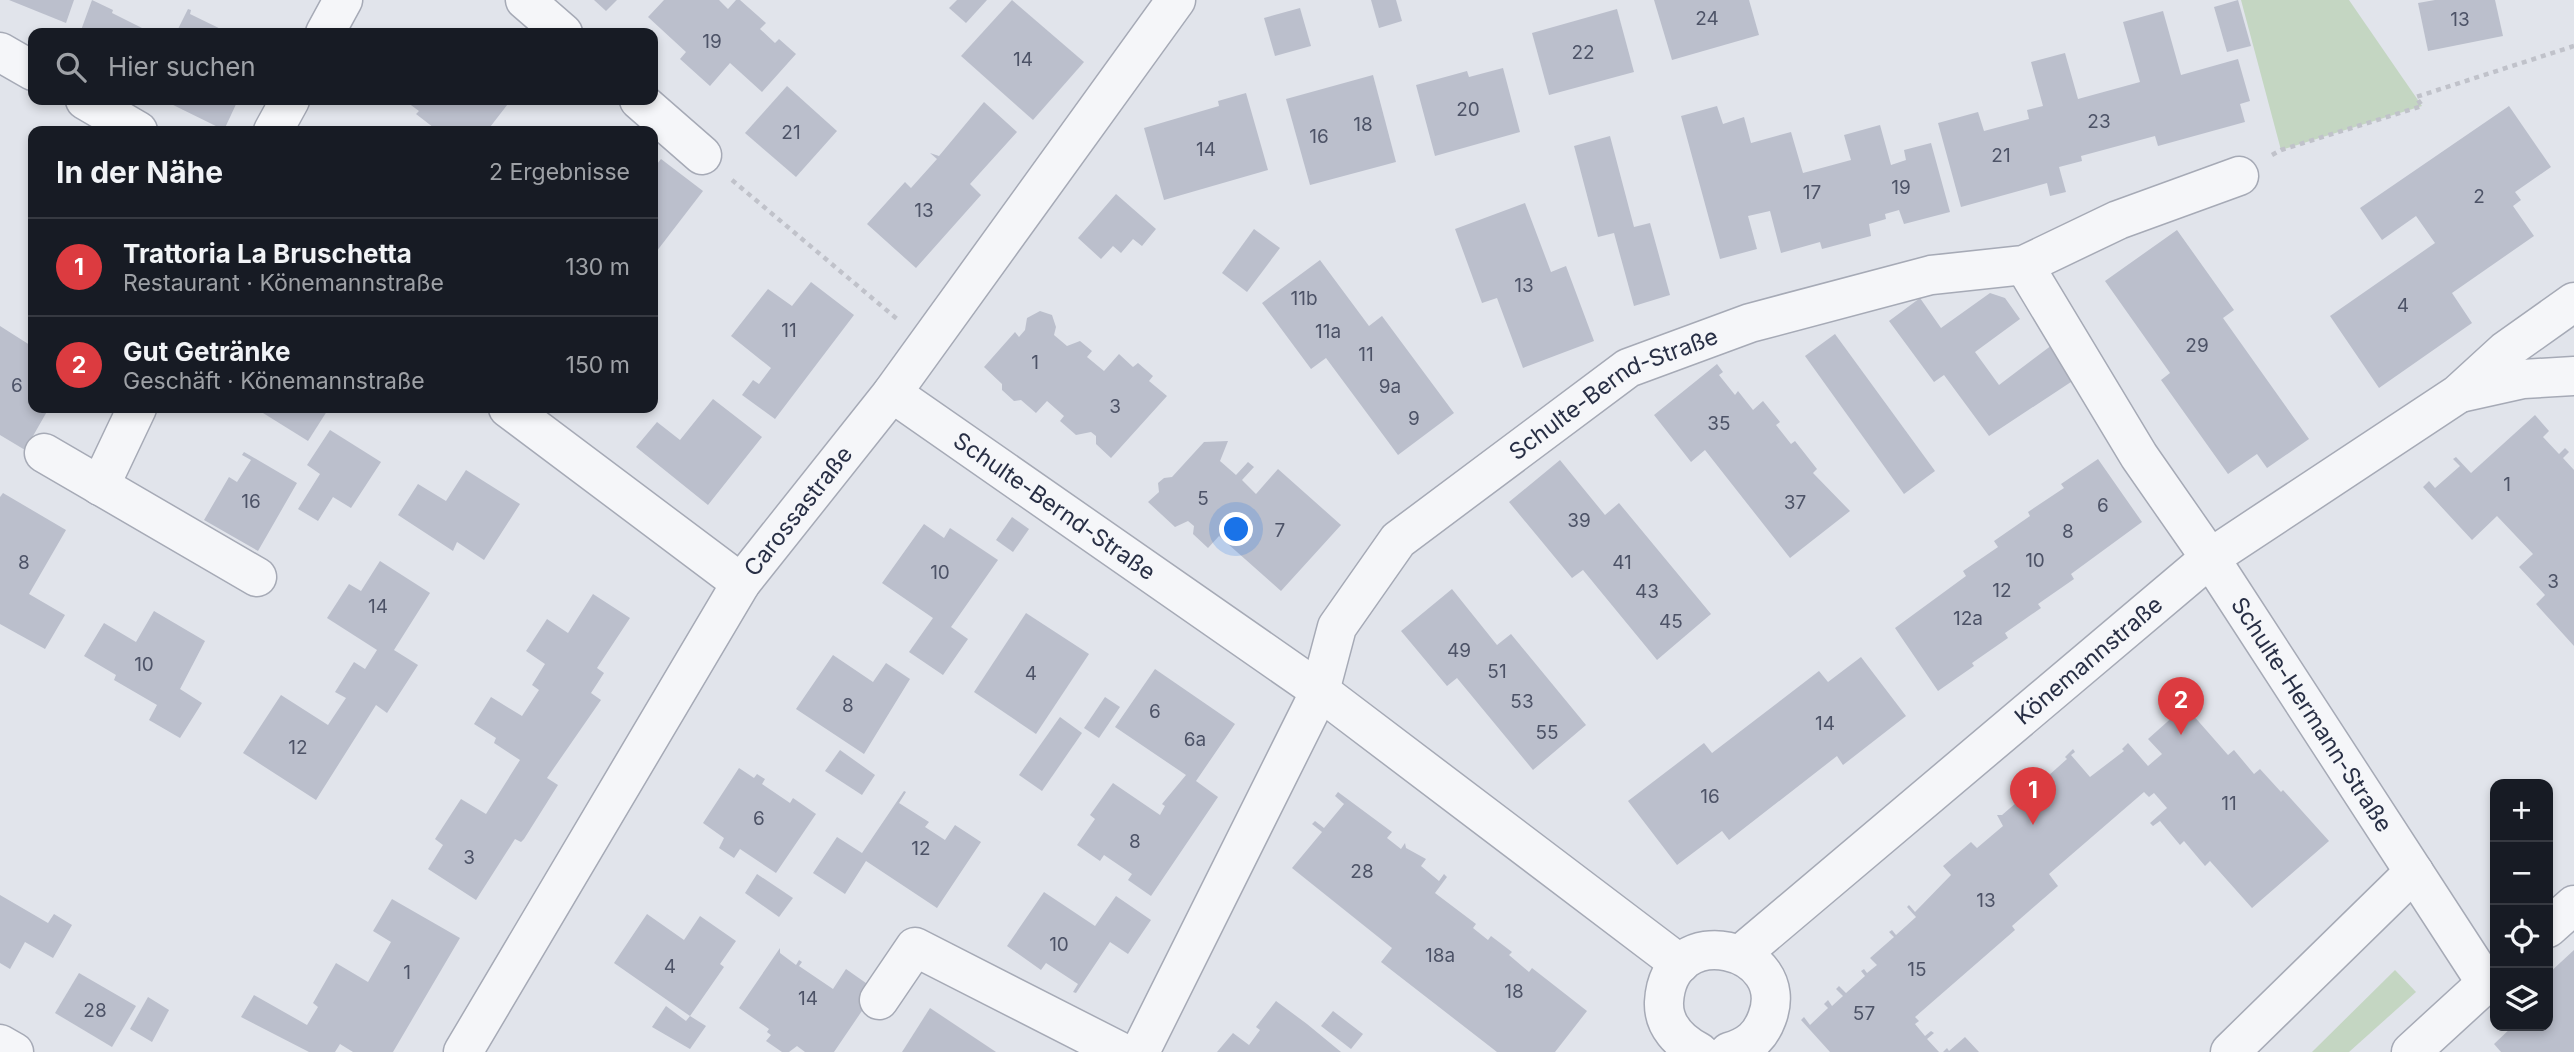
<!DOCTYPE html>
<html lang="de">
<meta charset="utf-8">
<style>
body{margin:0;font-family:Inter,sans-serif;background:#242831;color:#f1f3f6}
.controls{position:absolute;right:21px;bottom:21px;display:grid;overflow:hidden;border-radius:14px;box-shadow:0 4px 10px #0003}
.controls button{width:63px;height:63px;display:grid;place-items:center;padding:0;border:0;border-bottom:2px solid #363941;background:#171b24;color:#f1f3f6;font:35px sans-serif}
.you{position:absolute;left:1237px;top:530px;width:24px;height:24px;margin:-18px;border:5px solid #fff;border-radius:50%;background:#1a73e8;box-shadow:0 0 0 10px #1a73e833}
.badge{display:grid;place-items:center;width:46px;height:46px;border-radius:50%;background:#dc3b40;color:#fff;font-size:23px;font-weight:700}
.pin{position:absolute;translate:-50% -58px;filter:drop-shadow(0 2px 4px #0008)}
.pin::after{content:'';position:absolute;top:37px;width:24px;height:21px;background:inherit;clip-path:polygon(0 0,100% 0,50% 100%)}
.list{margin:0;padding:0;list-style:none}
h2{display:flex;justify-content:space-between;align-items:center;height:91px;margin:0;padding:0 28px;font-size:30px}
h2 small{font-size:23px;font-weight:400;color:#9ea1a6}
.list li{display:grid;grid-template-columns:46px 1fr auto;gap:21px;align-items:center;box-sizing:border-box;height:98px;padding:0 28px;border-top:2px solid #363941}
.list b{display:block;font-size:26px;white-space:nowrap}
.list p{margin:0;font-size:23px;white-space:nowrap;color:#9ea1a6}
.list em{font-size:23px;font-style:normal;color:#9ea1a6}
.icon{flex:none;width:38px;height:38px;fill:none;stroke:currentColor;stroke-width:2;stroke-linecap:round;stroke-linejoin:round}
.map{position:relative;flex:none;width:2574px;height:1052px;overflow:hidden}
.search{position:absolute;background:#171b24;box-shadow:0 4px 10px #0003;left:28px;top:28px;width:630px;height:77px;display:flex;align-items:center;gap:18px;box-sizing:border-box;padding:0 24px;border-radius:14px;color:#9ea1a6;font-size:26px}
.panel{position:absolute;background:#171b24;box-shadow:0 4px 10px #0003;left:28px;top:126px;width:630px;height:287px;border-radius:14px}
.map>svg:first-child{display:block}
</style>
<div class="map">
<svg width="2574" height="1052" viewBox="0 0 2574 1052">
<rect width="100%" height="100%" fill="#e1e4eb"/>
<g fill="#c4d6c2">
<polygon points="2241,0 2349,0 2422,106 2281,150"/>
<polygon points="2395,970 2416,992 2349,1052 2312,1052"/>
</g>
<g fill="#bbbfcc">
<polygon points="9,0 74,0 66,23"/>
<polygon points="92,0 113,10 112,13 152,33 80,33"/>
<polygon points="594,0 617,0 606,11"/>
<polygon points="664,0 719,0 728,9 736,0 740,0 766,23 760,29 775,43 779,39 796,54 762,92 730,63 710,86 680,59 686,52 648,17"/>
<polygon points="957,0 987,0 966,23 949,8"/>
<polygon points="1012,0 1084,62 1033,120 961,56"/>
<polygon points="1371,0 1396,0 1402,21 1379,28"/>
<polygon points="1654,0 1749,0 1759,35 1672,60"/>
<polygon points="2238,0 2251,46 2227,52 2214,7"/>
<polygon points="2435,0 2495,0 2503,36 2428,51 2418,3"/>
<polygon points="1300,8 1311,46 1275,56 1264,18"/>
<polygon points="188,9 191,10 190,14 229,33 176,33"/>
<polygon points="1617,9 1634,72 1549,95 1532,33"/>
<polygon points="2163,11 2181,75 2238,59 2250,101 2240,104 2245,122 2158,146 2155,136 2081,156 2082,161 2059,167 2066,192 2050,196 2047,183 1961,207 1938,123 1978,112 1984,131 2029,119 2027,110 2043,106 2031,62 2065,53 2078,99 2140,82 2123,22"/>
<polygon points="1503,68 1520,132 1435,156 1416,85 1467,71 1469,77"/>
<polygon points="1373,75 1396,162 1310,185 1286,99"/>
<polygon points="787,86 837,131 796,177 745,133"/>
<polygon points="1246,93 1268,170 1164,200 1144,128 1219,106 1218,101"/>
<polygon points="163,100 238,100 224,130"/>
<polygon points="404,100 511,100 487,131 438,131 416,114 419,111"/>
<polygon points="984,102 1017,132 970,184 981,195 916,268 867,224 905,182 911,188 937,159 930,153 939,156"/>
<polygon points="1717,106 1723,124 1744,117 1751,143 1791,132 1803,173 1851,160 1844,135 1880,125 1891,165 1906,160 1904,150 1931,143 1950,212 1904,224 1899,210 1885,214 1886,219 1869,224 1871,236 1822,249 1820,242 1781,253 1770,211 1748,216 1757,249 1720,259 1681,116"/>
<polygon points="2509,106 2551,167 2515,192 2521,200 2513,206 2534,236 2452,293 2472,323 2379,388 2330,316 2435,243 2416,216 2382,240 2360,208"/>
<polygon points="1610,136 1634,227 1650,223 1670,295 1634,306 1614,233 1598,237 1574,146"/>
<polygon points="661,159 703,191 653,256 653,169"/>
<polygon points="1116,194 1156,229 1142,246 1133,239 1121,253 1113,246 1101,259 1078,238"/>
<polygon points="1525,203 1551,272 1566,266 1594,341 1523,368 1497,298 1482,303 1455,229"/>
<polygon points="1254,229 1280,248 1247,292 1222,273"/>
<polygon points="2177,230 2234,310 2223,318 2309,439 2267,468 2257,454 2228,474 2161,380 2170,373 2105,281"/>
<polygon points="1320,260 1369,326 1382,316 1454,413 1398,455 1326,358 1311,369 1262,303"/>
<polygon points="811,282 854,315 775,419 742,395 753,380 759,384 771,368 731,336 768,289 792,306"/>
<polygon points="1990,293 2005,298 2020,319 1975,352 1999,385 2052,345 2074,380 1989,436 1944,375 1934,382 1889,321 1920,298 1941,328"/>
<polygon points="1040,311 1052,315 1056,327 1054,335 1067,346 1080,341 1092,351 1087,357 1104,371 1119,354 1133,367 1138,363 1153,376 1149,381 1167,396 1111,458 1096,444 1096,436 1091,432 1076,435 1060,421 1064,416 1047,401 1036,413 1021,400 1014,401 1002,390 1002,384 984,367 1015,332 1019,337 1025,330 1027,318"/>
<polygon points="0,326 33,347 33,408 49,408 25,450 0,435"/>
<polygon points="1835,334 1935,471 1904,494 1805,356"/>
<polygon points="1717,364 1723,372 1719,375 1735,395 1738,391 1753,410 1763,401 1780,422 1776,425 1791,444 1795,441 1817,469 1813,473 1850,511 1790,558 1705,450 1691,462 1654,415"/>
<polygon points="713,399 762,437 708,505 636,447 657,422 680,440"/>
<polygon points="255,408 329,408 308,441"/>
<polygon points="2535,415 2549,431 2543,437 2559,454 2565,448 2569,452 2563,458 2574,470 2574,646 2536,604 2545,595 2519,567 2533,554 2497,516 2472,540 2423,487 2429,481 2435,488 2460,466 2453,459 2456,457 2471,473"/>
<polygon points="330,430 381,462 351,508 333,497 318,521 298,509 320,474 307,465"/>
<polygon points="1228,441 1220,461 1236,475 1248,462 1254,467 1242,480 1256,494 1278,469 1341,525 1281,591 1219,536 1208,548 1193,534 1194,526 1188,521 1175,527 1148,502 1159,492 1158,483 1164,478 1172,477 1204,442"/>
<polygon points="244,452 297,483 258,551 204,520 229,477 237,482 251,460 242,455"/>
<polygon points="2098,459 2142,522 2071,574 2074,579 2038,604 2041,608 2005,633 2008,638 1972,663 1974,666 1938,691 1895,628 1966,576 1963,571 1998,547 1994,541 2030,516 2028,512 2064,488 2061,484"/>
<polygon points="1560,460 1605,515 1619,503 1711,614 1657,660 1583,570 1572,578 1509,502"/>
<polygon points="466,470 520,504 484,560 457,542 453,551 398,515 418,484 446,501"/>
<polygon points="3,493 66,530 29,594 65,615 45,649 0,624 0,497"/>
<polygon points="1012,517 1029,529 1013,552 996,540"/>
<polygon points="924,524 944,538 950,528 998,560 951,627 968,639 943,675 909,652 933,618 882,583"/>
<polygon points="380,561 430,593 394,650 418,665 387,713 376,705 316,800 243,753 281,695 328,725 346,698 335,692 354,662 365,669 377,650 327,618 349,584 361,591"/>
<polygon points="1452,589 1497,645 1511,634 1586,725 1533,770 1457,678 1447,686 1401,631"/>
<polygon points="593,594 630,618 597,668 604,673 591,693 601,700 547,778 558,785 524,839 521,842 515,839 476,900 428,869 443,845 435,839 461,799 486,814 520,760 494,743 496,738 474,724 491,697 522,716 539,690 532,685 545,664 526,651 547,619 568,633"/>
<polygon points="154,611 205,641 180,689 202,703 180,738 149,720 157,705 114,680 116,675 84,656 104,623 136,642"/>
<polygon points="1026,613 1089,654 1036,734 974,692"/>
<polygon points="833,655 873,682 886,663 910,679 864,754 796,709"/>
<polygon points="1861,657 1906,716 1843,765 1837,756 1729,840 1722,831 1677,865 1628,801 1704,743 1712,753 1819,671 1828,682"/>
<polygon points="1155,669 1235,724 1196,781 1218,797 1151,896 1128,880 1132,874 1104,855 1100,861 1077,845 1095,819 1090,815 1113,783 1160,815 1165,806 1162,804 1186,775 1115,727"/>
<polygon points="1105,697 1120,707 1099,738 1084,728"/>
<polygon points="2185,706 2228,755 2234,750 2254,774 2260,769 2281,792 2283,790 2329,841 2252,908 2210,861 2205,866 2184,841 2180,845 2160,821 2153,826 2150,823 2167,808 2154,793 2149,797 2144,792 2049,874 2058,886 2012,926 2015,930 1915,1017 1919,1021 1915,1024 1925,1036 1931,1031 1934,1033 1927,1039 1939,1052 1830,1052 1801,1020 1804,1017 1810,1025 1828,1008 1824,1004 1828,1000 1832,1006 1843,996 1836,989 1839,986 1846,993 1865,976 1861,971 1864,969 1867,973 1877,965 1870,958 1894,937 1889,932 1892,930 1896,935 1916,917 1907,907 1909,905 1915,912 1951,875 1943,866 1971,842 1977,848 2003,826 1997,815 2002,815 2031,790 2030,787 2036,782 2038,785 2067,759 2065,757 2073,749 2075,752 2071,755 2090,777 2124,751 2122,749 2128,743 2148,766 2162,754 2148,739"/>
<polygon points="1060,717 1082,733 1042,791 1019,775"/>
<polygon points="840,750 875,775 862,795 825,771"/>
<polygon points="739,768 754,778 757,774 765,779 762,784 790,803 793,798 816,814 776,873 740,849 734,858 719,848 724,838 703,823"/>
<polygon points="904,791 906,792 899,803 929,822 925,827 945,840 955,825 981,842 937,908 866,861 845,894 813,873 837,837 862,853"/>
<polygon points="1338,792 1392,832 1387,838 1401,849 1405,843 1406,848 1426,859 1421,866 1439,881 1444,874 1447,877 1435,893 1476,924 1473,928 1488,940 1491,936 1512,952 1509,955 1529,972 1532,968 1587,1011 1555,1052 1497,1052 1381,962 1392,948 1292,868 1322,832 1312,824 1315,821 1324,828 1344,804 1335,796"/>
<polygon points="757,874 793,898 779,917 745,893"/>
<polygon points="1044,892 1095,926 1116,896 1151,920 1128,954 1110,942 1076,993 1073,992 1078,984 1046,963 1041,970 1007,946"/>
<polygon points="0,895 48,923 54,914 72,925 53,958 25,942 10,969 0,963"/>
<polygon points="392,899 460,938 393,1052 353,1052 340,1044 335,1052 309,1052 241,1017 254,995 307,1025 318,1007 313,1003 336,963 368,982 391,942 373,931"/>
<polygon points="647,914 684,940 700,916 736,941 720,964 724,967 690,1016 614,963"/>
<polygon points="780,948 780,953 796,965 799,960 802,962 799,966 833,989 846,969 873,988 885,977 834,1052 805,1052 797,1046 789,1052 782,1052 766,1041 771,1035 767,1032 769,1029 739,1008"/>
<polygon points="2574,950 2574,1052 2501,1052 2494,1044 2513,1026 2548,1026 2548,974"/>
<polygon points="79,973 136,1006 112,1047 55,1013"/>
<polygon points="148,997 169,1010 152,1042 130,1029"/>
<polygon points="1276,1001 1307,1024 1341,1052 1217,1052 1233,1033 1249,1045 1260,1030 1256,1027"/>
<polygon points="666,1006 686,1021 690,1016 706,1026 690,1049 652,1027"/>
<polygon points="930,1008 996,1052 902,1052"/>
<polygon points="1333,1011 1363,1034 1351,1049 1321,1026"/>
<polygon points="1965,1037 1979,1052 1943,1052 1947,1048 1949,1051"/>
</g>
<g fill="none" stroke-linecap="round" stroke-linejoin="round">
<defs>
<g id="minor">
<polyline points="525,0 563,33"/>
<polyline points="325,33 343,0"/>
<polyline points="0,52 33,71"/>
<polyline points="85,100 138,131"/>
<polyline points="639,100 702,155"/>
<polyline points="273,131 290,100"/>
<path id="s1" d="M2024 265 2139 456 2210 558 2486 983"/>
<path id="s2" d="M892 393 1320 691 1680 964"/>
<polyline points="2460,393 2523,379 2574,376"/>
<polyline points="508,408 741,583"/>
<polyline points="44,453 257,577"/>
<polyline points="100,486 137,408"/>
<polyline points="2548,928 2574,905"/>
<path id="s3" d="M1741 954 2210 558 2458 394 2505 351 2574 302"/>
<polyline points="879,1000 915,947 1121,1052"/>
<polyline points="0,1044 14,1052"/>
<path id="s4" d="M463 1052 741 583 892 393 1176 0"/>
<path id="s5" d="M1140 1052 1320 691 1337 627 1398 540 1628 368 1750 323 1931 275 2024 265 2118 220 2239 176"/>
<path d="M1699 1052C1680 1042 1663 1026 1664 1002 1669 916 1794 948 1767 1018 1760 1037 1749 1046 1729 1052"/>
<polyline points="2230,1052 2414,872"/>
<polyline points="2411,1052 2495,975"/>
</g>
</defs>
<use href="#minor" stroke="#a6aab6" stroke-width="41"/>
<g stroke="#c0c2ca" stroke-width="4.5" stroke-dasharray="5 5" stroke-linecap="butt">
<polyline points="2272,155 2281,150 2422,106 2416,97 2574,46"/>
<polyline points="732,180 897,319"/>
</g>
<use href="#minor" stroke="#f5f6f9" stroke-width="38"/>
</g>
<g text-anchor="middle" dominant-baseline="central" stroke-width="6" stroke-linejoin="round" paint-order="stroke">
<g font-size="19" fill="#4d5367">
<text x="1707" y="18">24</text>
<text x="2460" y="19">13</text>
<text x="712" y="41">19</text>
<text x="1583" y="52">22</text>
<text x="1023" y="59">14</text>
<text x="1468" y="109">20</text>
<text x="2099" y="121">23</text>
<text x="1363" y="124">18</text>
<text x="791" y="132">21</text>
<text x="1319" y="136">16</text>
<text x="1206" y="149">14</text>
<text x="2001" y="155">21</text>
<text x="1901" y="187">19</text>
<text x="1812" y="192">17</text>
<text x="2479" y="196">2</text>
<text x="924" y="210">13</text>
<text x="1524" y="285">13</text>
<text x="1304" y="298">11b</text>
<text x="2403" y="305">4</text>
<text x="789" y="330">11</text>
<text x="1328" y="331">11a</text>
<text x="2197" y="345">29</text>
<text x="1366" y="354">11</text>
<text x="1035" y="362">1</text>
<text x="17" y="385">6</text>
<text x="1390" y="386">9a</text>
<text x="1115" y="406">3</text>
<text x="1414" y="418">9</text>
<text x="1719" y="423">35</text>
<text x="2507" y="484">1</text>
<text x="1203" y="498">5</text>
<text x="251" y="501">16</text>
<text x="1795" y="502">37</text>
<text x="2103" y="505">6</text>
<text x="1579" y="520">39</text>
<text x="1280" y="530">7</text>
<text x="2068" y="531">8</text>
<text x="2035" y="560">10</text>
<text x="24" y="562">8</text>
<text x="1622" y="562">41</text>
<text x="940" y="572">10</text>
<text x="2553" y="581">3</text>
<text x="2002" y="590">12</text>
<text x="1647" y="591">43</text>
<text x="378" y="606">14</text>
<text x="1968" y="618">12a</text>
<text x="1671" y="621">45</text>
<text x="1459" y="650">49</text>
<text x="144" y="664">10</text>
<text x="1497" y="671">51</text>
<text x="1031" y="673">4</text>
<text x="1522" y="701">53</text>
<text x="848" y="705">8</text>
<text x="1155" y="711">6</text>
<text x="1825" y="723">14</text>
<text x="1547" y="732">55</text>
<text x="1195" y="739">6a</text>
<text x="298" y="747">12</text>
<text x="1710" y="796">16</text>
<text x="2229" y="803">11</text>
<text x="759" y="818">6</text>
<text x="1135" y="841">8</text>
<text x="921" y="848">12</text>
<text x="469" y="857">3</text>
<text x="1362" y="871">28</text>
<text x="1986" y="900">13</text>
<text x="1059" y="944">10</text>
<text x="1440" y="955">18a</text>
<text x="670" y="966">4</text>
<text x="1917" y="969">15</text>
<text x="407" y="972">1</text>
<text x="1514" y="991">18</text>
<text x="808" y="998">14</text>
<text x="95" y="1010">28</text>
<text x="1864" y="1013">57</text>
</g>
<g font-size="23" fill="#282f45" stroke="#f1f3f8">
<text stroke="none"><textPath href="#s5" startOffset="838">Schulte-Bernd-Straße</textPath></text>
<text stroke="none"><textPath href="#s2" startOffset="198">Schulte-Bernd-Straße</textPath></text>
<text stroke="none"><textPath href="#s4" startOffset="637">Carossastraße</textPath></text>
<text stroke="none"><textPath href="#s3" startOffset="455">Könemannstraße</textPath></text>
<text stroke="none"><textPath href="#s1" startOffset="534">Schulte-Hermann-Straße</textPath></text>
</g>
</g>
</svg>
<div class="controls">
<button>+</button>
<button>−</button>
<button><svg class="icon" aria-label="locate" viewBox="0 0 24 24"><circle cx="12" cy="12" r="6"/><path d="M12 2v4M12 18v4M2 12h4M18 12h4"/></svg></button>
<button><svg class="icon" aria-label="layers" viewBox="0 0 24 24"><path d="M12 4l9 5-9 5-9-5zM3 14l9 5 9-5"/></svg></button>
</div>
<div class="you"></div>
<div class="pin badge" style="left:2033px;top:825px">1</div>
<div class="pin badge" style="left:2181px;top:735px">2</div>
<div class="search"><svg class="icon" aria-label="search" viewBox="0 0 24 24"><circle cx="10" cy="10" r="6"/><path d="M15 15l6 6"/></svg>Hier suchen</div>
<section class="panel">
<h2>In der Nähe<small>2 Ergebnisse</small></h2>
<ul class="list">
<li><span class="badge">1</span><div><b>Trattoria La Bruschetta</b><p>Restaurant · Könemannstraße</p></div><em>130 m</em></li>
<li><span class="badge">2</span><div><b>Gut Getränke</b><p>Geschäft · Könemannstraße</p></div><em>150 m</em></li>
</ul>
</section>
</div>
